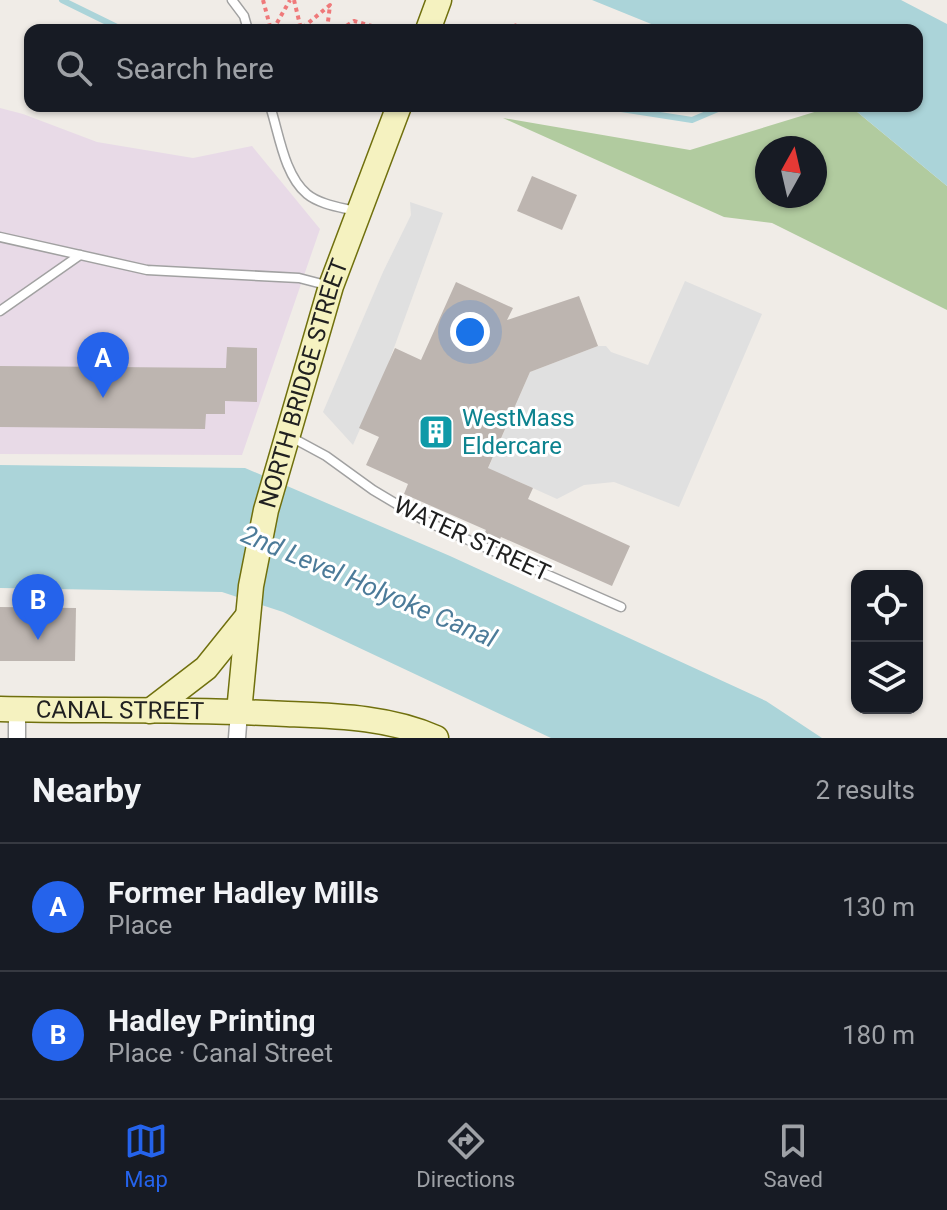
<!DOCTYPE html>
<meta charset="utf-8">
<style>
body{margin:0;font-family:Roboto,sans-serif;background:#20242c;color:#f1f3f6}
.controls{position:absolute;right:24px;bottom:24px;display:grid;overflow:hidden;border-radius:16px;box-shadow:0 2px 6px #0004}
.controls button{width:72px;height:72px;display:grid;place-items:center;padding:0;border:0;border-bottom:2px solid #363941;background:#171b24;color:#f1f3f6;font:40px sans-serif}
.compass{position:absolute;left:755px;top:136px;width:72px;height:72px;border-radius:50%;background:#171b24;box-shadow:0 2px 6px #0004;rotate:8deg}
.you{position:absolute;left:470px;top:332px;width:28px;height:28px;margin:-20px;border:6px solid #fff;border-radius:50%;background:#1a73e8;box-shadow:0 0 0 12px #1a73e833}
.badge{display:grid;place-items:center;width:52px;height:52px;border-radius:50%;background:#2563eb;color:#fff;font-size:26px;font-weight:700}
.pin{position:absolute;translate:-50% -66px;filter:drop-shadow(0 2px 4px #0008)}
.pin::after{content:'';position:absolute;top:42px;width:28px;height:24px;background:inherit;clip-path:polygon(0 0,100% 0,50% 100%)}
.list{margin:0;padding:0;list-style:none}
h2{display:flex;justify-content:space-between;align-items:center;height:104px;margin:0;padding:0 32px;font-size:34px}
h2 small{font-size:26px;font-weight:400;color:#9ea1a6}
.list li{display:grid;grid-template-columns:52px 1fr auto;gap:24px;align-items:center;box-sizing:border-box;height:128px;padding:0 32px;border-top:2px solid #363941}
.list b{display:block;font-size:30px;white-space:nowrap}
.list p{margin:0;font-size:26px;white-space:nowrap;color:#9ea1a6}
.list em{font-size:26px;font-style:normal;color:#9ea1a6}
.icon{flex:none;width:44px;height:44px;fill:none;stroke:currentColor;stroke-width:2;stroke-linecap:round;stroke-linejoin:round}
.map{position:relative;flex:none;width:947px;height:738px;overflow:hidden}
.search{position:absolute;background:#171b24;box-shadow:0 2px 6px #0004;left:24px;right:24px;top:24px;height:88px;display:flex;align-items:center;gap:20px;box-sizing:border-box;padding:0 28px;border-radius:16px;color:#9ea1a6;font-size:30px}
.sheet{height:360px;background:#171b24}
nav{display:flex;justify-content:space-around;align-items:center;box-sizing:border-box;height:112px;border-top:2px solid #363941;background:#171b24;font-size:22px;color:#9ea1a6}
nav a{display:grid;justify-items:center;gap:4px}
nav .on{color:#2563eb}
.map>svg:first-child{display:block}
</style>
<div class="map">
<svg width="947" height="738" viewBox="0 0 947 738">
<rect width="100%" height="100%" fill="#f0ece7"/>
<polygon fill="#e8dae7" points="0,108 23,114 97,142 193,158 252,146 320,229 242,455 0,454"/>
<path fill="#b1cb9f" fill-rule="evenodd" d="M834 106H850L947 186V310L772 223 724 217 503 118 690 150ZM767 148H815V196H767Z"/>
<g fill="#e0e0e0">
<polygon points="410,202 443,213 387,367 353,445 323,412 383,272 411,215"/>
<polygon points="685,281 762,314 679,507 614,482 584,485 557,499 515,480 484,478 530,372 598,346 606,346 611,352 648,365"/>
</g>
<g fill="#abd4d9">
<polygon points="592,0 901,0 947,24 947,186 850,106 917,106 917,30 666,30"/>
<polygon points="0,465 245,468 450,556 766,701 822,738 551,738 283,612 222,592 0,588"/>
</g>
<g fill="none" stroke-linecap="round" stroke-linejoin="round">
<g stroke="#abd4d9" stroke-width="6">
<polyline points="62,0 119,28 130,30"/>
<polyline points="602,106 692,120 725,106"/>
</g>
</g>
<g fill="#bdb5b0">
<polygon points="532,176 577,195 562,230 517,211"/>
<polygon points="456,282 513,308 507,320 579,296 598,346 530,372 488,468 533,488 528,499 630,546 612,586 501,537 498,543 483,536 486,530 404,494 408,484 366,465 379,437 359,428 395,348 421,360"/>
<polygon points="227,347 257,348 257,402 225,401 225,414 206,414 205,429 0,427 0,366 226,368"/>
<polygon points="0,607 76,608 75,661 0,661"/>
</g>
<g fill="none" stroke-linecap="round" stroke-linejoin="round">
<defs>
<g id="lane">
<polyline points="232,0 244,16 248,30"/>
<path d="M270 106C279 133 284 175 307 194 319 204 339 207 355 211"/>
<polyline points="0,237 147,270 299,278 326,285"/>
<polyline points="0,311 80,255"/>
<polyline points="289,436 326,456 373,490 425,521 621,607"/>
</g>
<g id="street">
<polyline points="17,738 17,710"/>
<polyline points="237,738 239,712"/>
</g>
<g id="secondary">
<polyline points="428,30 439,0"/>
<path id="s1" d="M0 709C95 711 191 709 287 714 337 716 389 717 436 738"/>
<polyline points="150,711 206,668 247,617"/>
<path id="s2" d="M239 712 251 586 266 510 331 286 399 106"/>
</g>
</defs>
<use href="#lane" stroke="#a1a1a1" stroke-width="11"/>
<use href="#street" stroke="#a1a1a1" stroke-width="19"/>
<use href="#secondary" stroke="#70700e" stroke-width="27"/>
<g stroke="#ef797a" stroke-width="4" stroke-dasharray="4 4" stroke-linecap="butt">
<polyline points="263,0 271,30"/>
<polyline points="294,0 301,29 330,5 327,30"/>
<polyline points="273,30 290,0"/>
<polyline points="340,30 354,21 386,30"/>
<polyline points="508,30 514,25 529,30"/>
</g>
<use href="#lane" stroke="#fff" stroke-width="8"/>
<use href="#street" stroke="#fff" stroke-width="16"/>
<use href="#secondary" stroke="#f5f2c0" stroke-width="24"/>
</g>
<defs>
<symbol id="building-square" viewBox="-11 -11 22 22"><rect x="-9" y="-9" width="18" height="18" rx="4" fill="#0f9aa8" stroke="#fff"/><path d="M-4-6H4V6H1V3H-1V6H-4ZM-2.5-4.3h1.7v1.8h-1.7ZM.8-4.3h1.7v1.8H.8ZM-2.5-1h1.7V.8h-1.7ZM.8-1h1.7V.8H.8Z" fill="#fff"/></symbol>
</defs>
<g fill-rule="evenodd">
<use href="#building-square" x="416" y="412" width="40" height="40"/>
</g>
<g text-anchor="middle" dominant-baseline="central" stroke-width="6" stroke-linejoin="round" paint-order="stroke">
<g font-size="24" fill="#202020" stroke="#fff">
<text stroke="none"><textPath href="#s2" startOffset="336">NORTH BRIDGE STREET</textPath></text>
<text transform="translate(472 539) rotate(25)">WATER STREET</text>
<text stroke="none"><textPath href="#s1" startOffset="120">CANAL STREET</textPath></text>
</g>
<g font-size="24" fill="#0d838f" stroke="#fff" text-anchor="start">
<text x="462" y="418">WestMass<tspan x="462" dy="28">Eldercare</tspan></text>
</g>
<g font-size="26" font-style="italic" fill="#4c7b99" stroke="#fff">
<text transform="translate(369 586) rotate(23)">2nd Level Holyoke Canal</text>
</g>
</g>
</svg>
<div class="controls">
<button><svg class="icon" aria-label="locate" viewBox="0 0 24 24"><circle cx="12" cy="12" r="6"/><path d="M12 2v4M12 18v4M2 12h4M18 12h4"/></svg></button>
<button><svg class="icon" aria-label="layers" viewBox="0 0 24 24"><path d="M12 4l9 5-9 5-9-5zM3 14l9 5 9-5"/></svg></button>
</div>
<svg class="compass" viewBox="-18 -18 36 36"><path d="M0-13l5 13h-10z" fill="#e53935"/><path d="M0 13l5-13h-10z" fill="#9ea1a6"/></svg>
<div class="you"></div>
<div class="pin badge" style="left:103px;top:398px">A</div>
<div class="pin badge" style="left:38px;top:640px">B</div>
<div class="search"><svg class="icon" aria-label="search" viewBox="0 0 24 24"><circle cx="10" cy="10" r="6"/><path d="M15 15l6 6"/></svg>Search here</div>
</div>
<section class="sheet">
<h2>Nearby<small>2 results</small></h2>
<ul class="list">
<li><span class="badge">A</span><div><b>Former Hadley Mills</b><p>Place</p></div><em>130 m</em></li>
<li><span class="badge">B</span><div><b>Hadley Printing</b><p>Place · Canal Street</p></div><em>180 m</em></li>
</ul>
</section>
<nav>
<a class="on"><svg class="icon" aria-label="map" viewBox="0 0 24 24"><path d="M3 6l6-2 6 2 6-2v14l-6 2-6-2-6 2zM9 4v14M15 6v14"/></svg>Map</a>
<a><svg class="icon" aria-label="directions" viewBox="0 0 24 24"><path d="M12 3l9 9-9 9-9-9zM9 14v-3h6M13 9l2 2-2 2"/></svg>Directions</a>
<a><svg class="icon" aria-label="saved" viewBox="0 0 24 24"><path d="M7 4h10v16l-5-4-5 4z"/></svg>Saved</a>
</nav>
